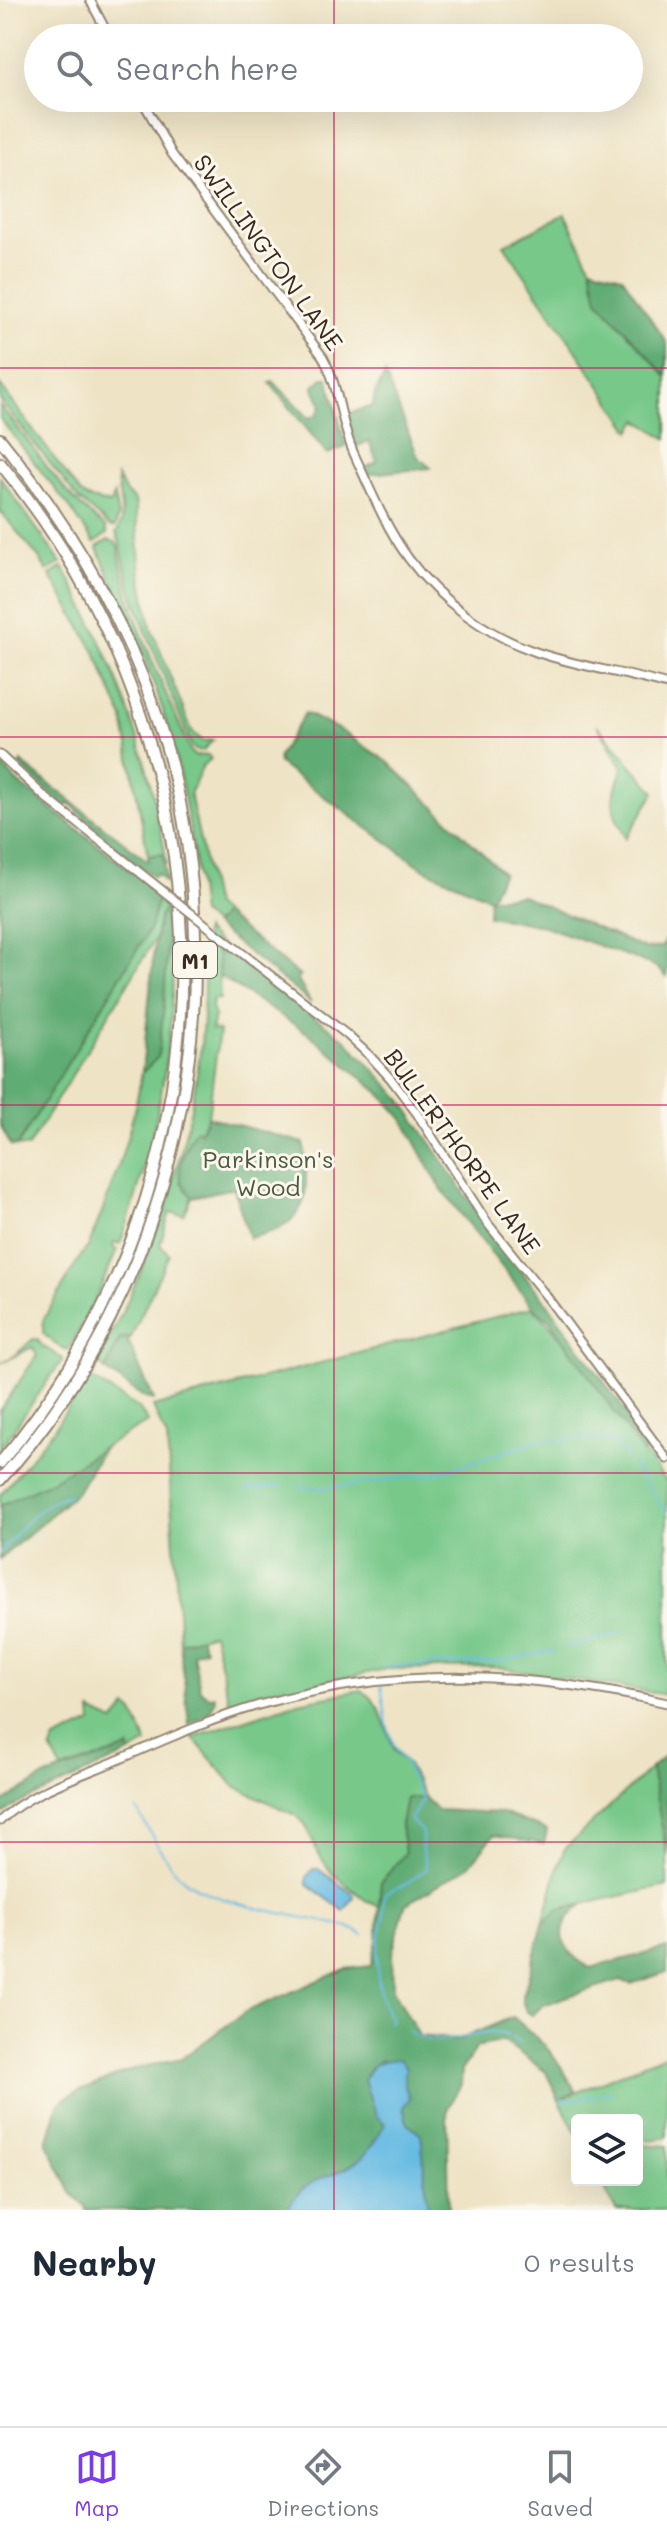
<!DOCTYPE html>
<style>
body{margin:0;font-family:Mali,sans-serif;background:#f2f2f3;color:#1f2937}
.controls{position:absolute;right:24px;bottom:24px;display:grid;overflow:hidden;border-radius:8px;box-shadow:0 8px 32px #0002}
.controls button{width:72px;height:72px;display:grid;place-items:center;padding:0;border:0;border-bottom:2px solid #e0e1e3;background:#fff;color:#1f2937;font:40px sans-serif}
.list{margin:0;padding:0;list-style:none}
h2{display:flex;justify-content:space-between;align-items:center;height:104px;margin:0;padding:0 32px;font-size:34px}
h2 small{font-size:26px;font-weight:400;color:#747a83}
.icon{flex:none;width:44px;height:44px;fill:none;stroke:currentColor;stroke-width:2;stroke-linecap:round;stroke-linejoin:round}
.map{position:relative;flex:none;width:667px;height:2210px;overflow:hidden}
.search{position:absolute;background:#fff;box-shadow:0 8px 32px #0002;left:24px;right:24px;top:24px;height:88px;display:flex;align-items:center;gap:20px;box-sizing:border-box;padding:0 28px;border-radius:44px;color:#747a83;font-size:30px}
.sheet{height:216px;background:#fff}
nav{display:flex;justify-content:space-around;align-items:center;box-sizing:border-box;height:112px;border-top:2px solid #e0e1e3;background:#fff;font-size:22px;color:#747a83}
nav a{display:grid;justify-items:center;gap:4px}
nav .on{color:#7c3aed}
.map>svg:first-child{display:block}
</style>
<div class="map">
<svg width="667" height="2210" viewBox="0 0 667 2210">
<rect width="100%" height="100%" fill="#fbf7ec"/>
<filter id="ink" filterUnits="userSpaceOnUse"><feTurbulence type="fractalNoise" baseFrequency=".0125" numOctaves="2"/><feDisplacementMap in="SourceGraphic" scale="16" xChannelSelector="R" yChannelSelector="G"/><feConvolveMatrix kernelMatrix="1 2 1 2 8 2 1 2 1" color-interpolation-filters="sRGB"/></filter>
<filter id="wash" filterUnits="userSpaceOnUse"><feTurbulence type="fractalNoise" baseFrequency=".006" numOctaves="4" result="noise"/><feDisplacementMap in="SourceGraphic" scale="32" xChannelSelector="R" yChannelSelector="G"/><feGaussianBlur stdDeviation="1.8" result="paint"/><feColorMatrix in="noise" values="0 0 0 0 0 0 0 0 0 0 0 0 0 0 0 0 0 1.4 0 .05"/><feComposite in="paint" operator="in"/></filter>
<g filter="url(#wash)">
<rect width="100%" height="100%" fill="#eee3c5"/>
<g fill="#77c889" stroke="#597954" stroke-width="2">
<polygon points="565,214 591,267 599,300 667,377 667,439 638,420 631,431 504,245"/>
<polygon points="0,385 80,493 87,498 111,504 114,495 118,516 115,527 110,527 79,500 0,400"/>
<path d="M0 406C34 446 62 496 105 527L107 534 94 543 71 509 0 419Z"/>
<polygon points="0,477 61,563 47,571 39,558 0,511"/>
<path d="M117 477 127 494 135 500 141 575 151 627 192 732 203 741 213 740 203 751H197L192 747 144 626 129 584 119 540 116 533C128 517 117 496 117 477Z"/>
<path d="M108 540 115 542 118 546C128 617 163 684 190 750L194 756 208 755 211 759 203 765 190 794 214 906 223 914 214 925 201 914C193 843 183 775 162 708 145 653 120 600 97 547Z"/>
<path d="M63 567C117 664 150 757 167 864H164L162 854 148 856 123 718 94 650 50 575Z"/>
<path d="M597 725 655 792 626 838C609 806 610 802 623 768Z"/>
<path d="M0 763 16 781 171 902C180 1022 160 1132 120 1244L114 1242 113 1247 117 1250 91 1309 68 1350 56 1345 43 1333V1320L82 1254 88 1247C111 1191 133 1132 142 1071 150 1021 154 969 159 918L155 939 28 1147 11 1146 0 1124Z"/>
<path d="M204 930 217 942 220 999H213L212 1008 215 1016 211 1030 219 1031 208 1117 199 1132 181 1182 192 1197 184 1215 170 1212 160 1245 169 1254 131 1337 120 1339 105 1370 97 1361C148 1270 187 1157 200 1053 205 1013 204 971 204 930Z"/>
<path d="M533 1307C585 1359 620 1426 667 1482V1695L495 1667 386 1669 229 1702 213 1633 180 1643 167 1438 153 1407Z"/>
<polygon points="33,1339 38,1340 41,1345 63,1359 0,1449 0,1411 37,1355 32,1347 1,1363 12,1358"/>
<polygon points="89,1377 139,1409 148,1422 104,1447 54,1480 3,1504 0,1508 0,1495 51,1433"/>
<polygon points="361,1690 371,1697 380,1711 395,1751 408,1765 425,1798 406,1799 401,1825 405,1853 381,1882 379,1906 368,1902 332,1873 319,1855 305,1824 295,1815 233,1785 192,1737 298,1702"/>
<polygon points="127,1707 132,1710 147,1743 130,1753 129,1748 62,1770 51,1749 55,1740 92,1723 91,1711 114,1722"/>
<polygon points="651,1768 667,1854 667,1886 560,1909 543,1924 559,1863 565,1848"/>
<polygon points="667,2054 667,2137 651,2140 637,2137 637,2120 577,2120 577,2134 559,2100"/>
<polygon points="637,2144 667,2146 667,2210 616,2210 600,2180 637,2180"/>
</g>
<g fill="#61ac75" stroke="#4e6b4a" stroke-width="2">
<polygon points="591,267 622,276 667,343 667,377 598,300"/>
<polygon points="385,374 418,457 431,468 369,474 365,468 377,462 369,441 355,447 347,414 373,406 375,394"/>
<polygon points="323,378 328,378 346,447 327,454 270,383 273,381 309,418 317,415 322,405 313,387"/>
<polygon points="305,713 340,730 388,762 503,873 490,898 522,895 645,949 662,947 667,935 667,977 655,966 544,926 488,916 489,898 424,869 279,764 278,757"/>
<polygon points="21,762 148,861 148,856 163,854 166,883 157,874 153,877 109,841 69,803 65,807 19,765"/>
<polygon points="0,763 16,781 159,893 150,928 18,1145 11,1146 0,1124"/>
<polygon points="166,906 169,907 164,1006 158,1057 142,1073 154,950 159,918"/>
<polygon points="223,914 300,976 297,979 311,1003 214,925"/>
<polygon points="217,942 271,986 345,1039 401,1099 495,1238 548,1304 644,1437 649,1447 643,1453 549,1319 533,1307 440,1187 403,1119 379,1092 309,1034 219,976"/>
<path d="M208 1117 304 1143C306 1175 314 1210 280 1228 271 1233 259 1235 249 1238L234 1188 192 1197C189 1192 183 1186 181 1180 177 1164 187 1142 196 1129L200 1132Z"/>
<polygon points="131,1337 128,1341 154,1400 145,1398 105,1370 120,1338"/>
<polygon points="104,1447 76,1493 0,1559 0,1508 3,1504 54,1480"/>
<path d="M200 1637 205 1649 193 1653 200 1690 209 1697 215 1696C214 1714 203 1717 189 1724L180 1643Z"/>
<polygon points="130,1748 130,1753 18,1804 0,1816 0,1804 46,1776"/>
<polygon points="667,1754 667,1854 651,1768"/>
<path d="M406 1798H425L437 1810 502 1813 547 1830 544 1844 494 1835 469 1866 405 1905 392 1954 393 1989 419 2036 458 2040 513 2017C545 2044 556 2055 576 2092L559 2100 546 2072 503 2041 477 2047 462 2069 461 2085 447 2108 449 2210H428L421 2134 407 2122 403 2106 410 2098 404 2084 405 2068 382 2060 370 2068 364 2080 376 2115 386 2124C378 2135 370 2152 359 2160 329 2183 307 2171 287 2210H86L85 2206 71 2193 47 2143 58 2105 70 2095 133 2069 182 2058 245 2012 345 1969 371 1966 377 1941 381 1882 405 1853 401 1825Z"/>
<path d="M581 1906C577 1910 570 1915 567 1920 555 1942 573 1959 590 1968L667 1948V1972L631 1984 620 1980 562 1998 544 2005 532 2015 526 2011 522 2000 543 1924 560 1909Z"/>
</g>
<g fill="#67bbe3" stroke="#517280" stroke-width="2">
<polygon points="313,1869 318,1869 353,1894 354,1897 344,1911 307,1884 307,1877"/>
<path d="M399 2059 406 2068 404 2084 410 2098 403 2107 407 2122 421 2134 428 2210H287C307 2171 329 2183 359 2160 370 2152 378 2135 385 2124L376 2116 364 2080C372 2061 379 2061 399 2059Z"/>
</g>
<g fill="none" stroke-linecap="round" stroke-linejoin="round">
<g stroke="#67bbe3" stroke-width="2">
<polyline points="632,1465 667,1512"/>
<polyline points="298,1487 325,1488 434,1474 538,1441 590,1438 616,1442 627,1458"/>
<polyline points="246,1490 281,1486"/>
<path d="M0 1553C15 1534 45 1496 70 1496"/>
<polyline points="567,1647 622,1632"/>
<polyline points="385,1666 494,1662 553,1651"/>
<path d="M381 1686 387 1725 394 1745 406 1764 422 1800 410 1820 422 1832V1851L427 1869 404 1885 385 1893C382 1902 385 1910 383 1919 382 1927 378 1935 378 1944 375 1967 379 2000 391 2020L389 2022"/>
<polyline points="0,1806 1,1806"/>
<path d="M136 1809C149 1828 162 1857 177 1873 208 1907 303 1915 348 1927L364 1935"/>
<path d="M408 2032C442 2053 485 2024 508 2036"/>
<polyline points="512,2038 520,2043"/>
<polyline points="598,2095 611,2091"/>
<polyline points="562,2099 565,2101 595,2096"/>
</g>
</g>
</g>
<g filter="url(#ink)">
<g fill="none" stroke-linecap="round" stroke-linejoin="round">
<defs>
<g id="minor">
<polyline points="90,0 110,38"/>
<path d="M141 98 172 154 323 357C340 388 340 424 355 456 371 491 386 528 409 559 440 601 487 635 536 652 579 667 624 672 667 685"/>
<polyline points="0,755 46,798 153,883"/>
<polyline points="215,932 346,1034 370,1056 391,1079 418,1115 488,1224 547,1297 667,1459"/>
<path d="M0 1821C28 1792 81 1776 118 1760 164 1740 211 1719 259 1705 398 1665 528 1672 667 1703"/>
</g>
<g id="highway">
<path d="M0 439C74 530 133 632 166 745 238 996 175 1286 0 1480"/>
<path d="M0 463C240 752 244 1175 0 1463"/>
</g>
</defs>
<use href="#minor" stroke="#948672" stroke-width="11"/>
<use href="#highway" stroke="#948672" stroke-width="14"/>
<use href="#minor" stroke="#fff" stroke-width="7"/>
<use href="#highway" stroke="#fff" stroke-width="10"/>
<defs>
<polyline id="minor-bridge" points="153,883 215,932"/>
</defs>
<use href="#minor-bridge" stroke="#948672" stroke-width="11" stroke-linecap="butt"/>
<use href="#minor-bridge" stroke="#fff" stroke-width="7"/>
</g>
</g>
<path fill="none" stroke="#c2185b" stroke-width="2" stroke-opacity="0.55" d="M334 0V38M334 98V2210M0 368H667M0 737H667M0 1105H667M0 1473H667M0 1842H667"/>
<g text-anchor="middle" dominant-baseline="central" stroke-width="6" stroke-linejoin="round" paint-order="stroke">
<rect fill="#fbf7ec" stroke="#75685c" stroke-width="2" x="173" y="942" width="44" height="36" rx="6"/>
<g font-size="22" font-weight="bold" fill="#3b2a1e">
<text x="195" y="960">M1</text>
</g>
<g font-size="24" fill="#3b2a1e" stroke="#fbf7ec">
<text transform="translate(269 252) rotate(54)">SWILLINGTON LANE</text>
<text transform="translate(463 1151) rotate(54)">BULLERTHORPE LANE</text>
</g>
<g font-size="24" fill="#4d593e" stroke="#fbf7ec">
<text x="268" y="1158">Parkinson's<tspan x="268" dy="28">Wood</tspan></text>
</g>
</g>
</svg>
<div class="controls">
<button><svg class="icon" aria-label="layers" viewBox="0 0 24 24"><path d="M12 4l9 5-9 5-9-5zM3 14l9 5 9-5"/></svg></button>
</div>
<div class="search"><svg class="icon" aria-label="search" viewBox="0 0 24 24"><circle cx="10" cy="10" r="6"/><path d="M15 15l6 6"/></svg>Search here</div>
</div>
<section class="sheet">
<h2>Nearby<small>0 results</small></h2>
<ul class="list">
</ul>
</section>
<nav>
<a class="on"><svg class="icon" aria-label="map" viewBox="0 0 24 24"><path d="M3 6l6-2 6 2 6-2v14l-6 2-6-2-6 2zM9 4v14M15 6v14"/></svg>Map</a>
<a><svg class="icon" aria-label="directions" viewBox="0 0 24 24"><path d="M12 3l9 9-9 9-9-9zM9 14v-3h6M13 9l2 2-2 2"/></svg>Directions</a>
<a><svg class="icon" aria-label="saved" viewBox="0 0 24 24"><path d="M7 4h10v16l-5-4-5 4z"/></svg>Saved</a>
</nav>
